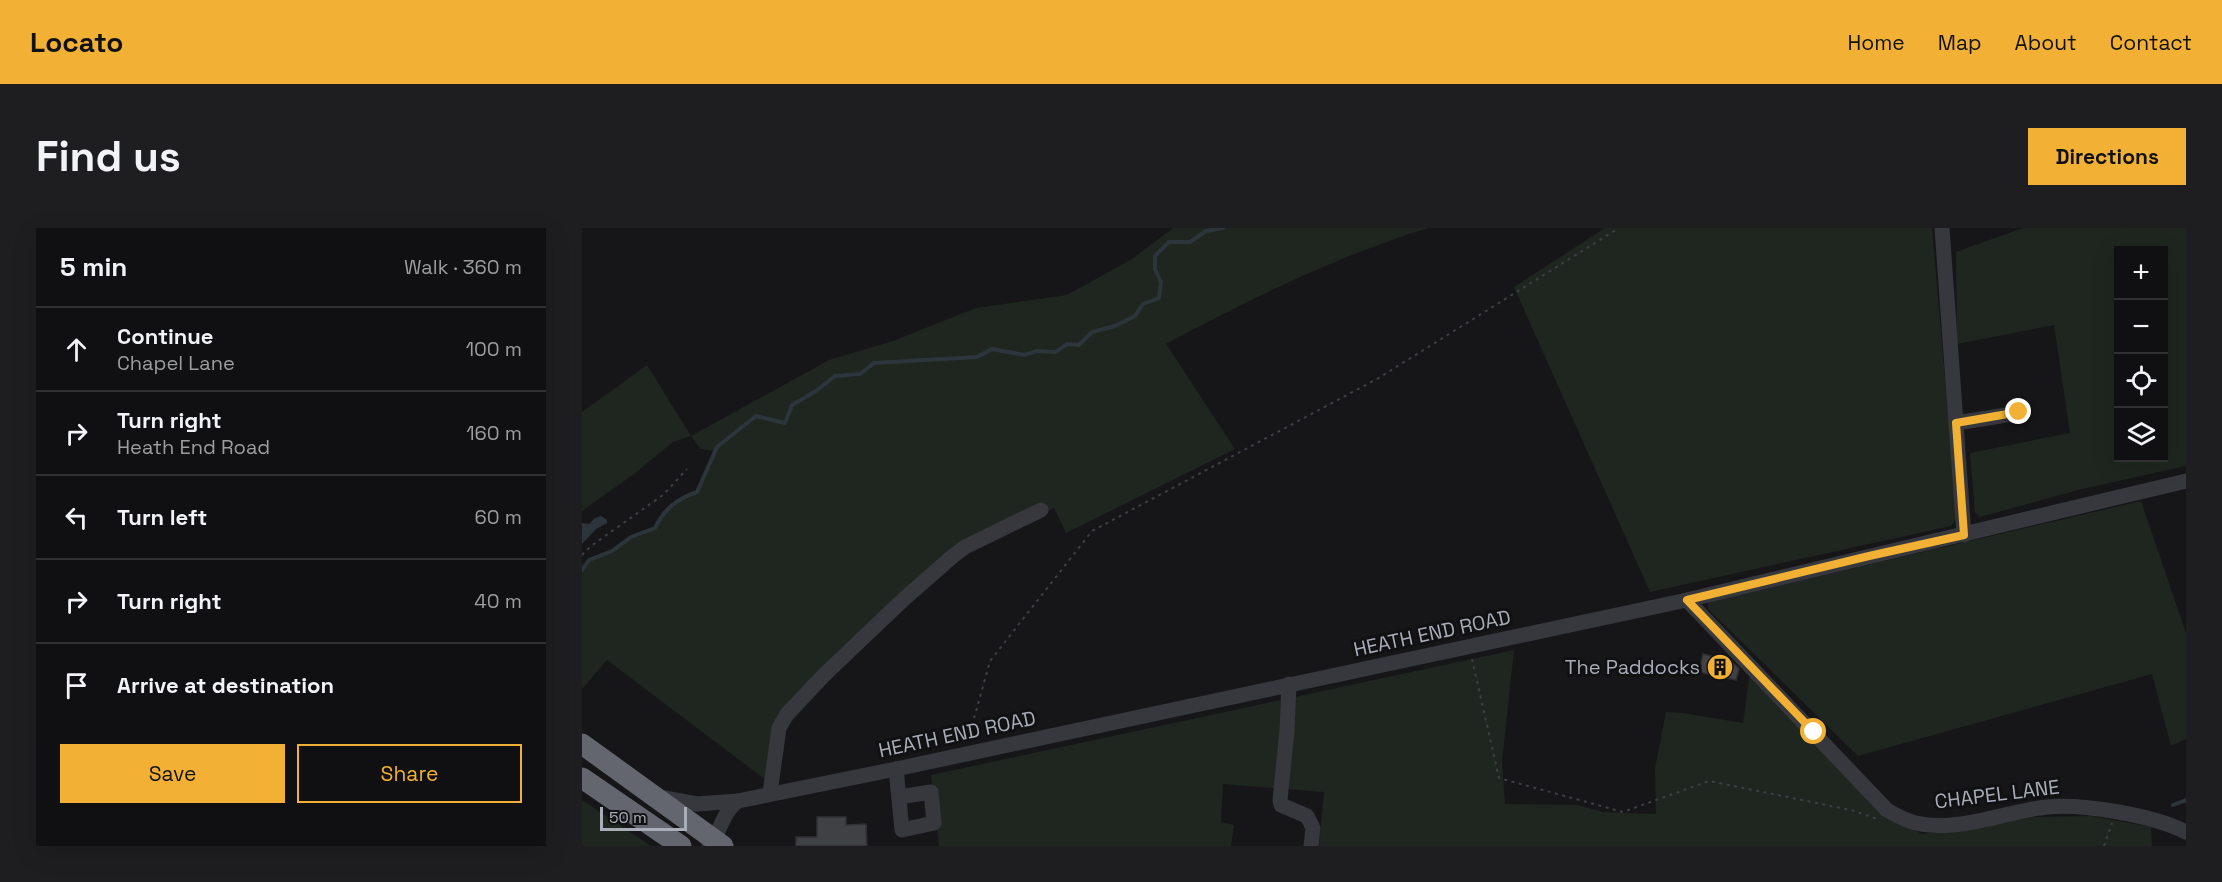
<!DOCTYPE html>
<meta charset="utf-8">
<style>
body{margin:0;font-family:"Space Grotesk",sans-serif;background:#1e1e20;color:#f1f3f6}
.controls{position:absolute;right:18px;top:18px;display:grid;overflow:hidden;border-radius:0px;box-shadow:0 6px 24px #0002}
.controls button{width:54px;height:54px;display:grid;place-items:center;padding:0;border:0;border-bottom:2px solid #303032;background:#101012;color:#f1f3f6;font:30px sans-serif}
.scale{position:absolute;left:18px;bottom:15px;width:87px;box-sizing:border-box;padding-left:6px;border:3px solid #a8adb8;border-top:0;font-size:16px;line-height:21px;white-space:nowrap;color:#a8adb8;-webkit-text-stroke:4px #111113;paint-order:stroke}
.stop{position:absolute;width:18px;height:18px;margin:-14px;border:4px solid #f2b134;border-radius:50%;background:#fff}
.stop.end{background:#f2b134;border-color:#fff;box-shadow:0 2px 6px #0008}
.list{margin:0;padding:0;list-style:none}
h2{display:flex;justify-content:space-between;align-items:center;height:78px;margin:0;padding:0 24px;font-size:26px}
h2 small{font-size:20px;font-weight:400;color:#9c9d9f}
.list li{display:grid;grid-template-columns:39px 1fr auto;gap:18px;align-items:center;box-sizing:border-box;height:84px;padding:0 24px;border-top:2px solid #303032}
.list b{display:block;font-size:22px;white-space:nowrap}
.list p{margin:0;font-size:20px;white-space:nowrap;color:#9c9d9f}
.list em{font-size:20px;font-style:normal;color:#9c9d9f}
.actions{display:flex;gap:12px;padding:18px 24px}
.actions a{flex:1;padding:14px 0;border:2px solid #f2b134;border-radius:0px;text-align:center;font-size:21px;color:#f2b134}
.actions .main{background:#f2b134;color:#111}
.icon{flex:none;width:33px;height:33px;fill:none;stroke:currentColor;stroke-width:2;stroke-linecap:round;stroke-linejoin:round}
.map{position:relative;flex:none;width:1604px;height:618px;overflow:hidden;border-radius:0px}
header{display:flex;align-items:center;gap:36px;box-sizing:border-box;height:84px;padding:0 30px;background:#f2b134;color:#111}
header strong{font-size:28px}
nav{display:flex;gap:33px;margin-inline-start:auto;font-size:21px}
.intro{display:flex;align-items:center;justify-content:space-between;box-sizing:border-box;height:144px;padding:0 36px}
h1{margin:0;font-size:42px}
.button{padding:15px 27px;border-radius:0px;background:#f2b134;color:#111;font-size:21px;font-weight:700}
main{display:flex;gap:36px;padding:0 36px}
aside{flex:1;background:#101012;border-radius:0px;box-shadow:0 6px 24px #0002}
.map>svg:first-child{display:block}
</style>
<header>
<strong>Locato</strong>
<nav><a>Home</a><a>Map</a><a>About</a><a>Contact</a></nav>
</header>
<div class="intro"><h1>Find us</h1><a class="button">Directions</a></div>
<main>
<aside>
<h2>5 min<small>Walk · 360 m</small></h2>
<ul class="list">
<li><svg class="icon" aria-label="ahead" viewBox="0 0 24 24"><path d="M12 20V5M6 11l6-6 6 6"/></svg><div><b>Continue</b><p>Chapel Lane</p></div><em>100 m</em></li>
<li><svg class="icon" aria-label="right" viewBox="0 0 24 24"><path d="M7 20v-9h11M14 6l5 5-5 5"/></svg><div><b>Turn right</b><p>Heath End Road</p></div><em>160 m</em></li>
<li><svg class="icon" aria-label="left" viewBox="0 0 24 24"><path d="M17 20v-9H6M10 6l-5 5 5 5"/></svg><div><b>Turn left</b></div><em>60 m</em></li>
<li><svg class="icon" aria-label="right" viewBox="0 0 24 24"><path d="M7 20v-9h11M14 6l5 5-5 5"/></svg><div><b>Turn right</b></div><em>40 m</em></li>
<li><svg class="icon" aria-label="arrive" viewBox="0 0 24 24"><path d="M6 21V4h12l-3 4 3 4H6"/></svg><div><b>Arrive at destination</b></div></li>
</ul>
<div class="actions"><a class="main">Save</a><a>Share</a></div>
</aside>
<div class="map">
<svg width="1604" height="618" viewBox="0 0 1604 618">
<rect width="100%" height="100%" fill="#161618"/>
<g fill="#1e261f" fill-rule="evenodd">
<path d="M591 0H846C755 28 668 71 584 116L653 221 484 305 472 280 378 326 257 442 203 501 184 552 25 432 0 461V342L7 332 30 323 49 309 73 300C82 281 95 271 115 264L134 223 118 221 109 208 91 214 52 246 0 283V184L65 137 109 208 247 132 311 113 394 80 485 67 550 31Z"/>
<polygon points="1023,0 1350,0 1375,290 1369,298 1068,364 932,59"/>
<path d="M1441 0H1604V238L1496 262 1398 289 1393 285 1388 225 1488 205 1472 97 1375 116 1374 24ZM1536 22H1582V230H1536Z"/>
<polygon points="1559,273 1604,405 1604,511 1589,518 1570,446 1276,528 1126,381 1126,374"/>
<polygon points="932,422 920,533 923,576 996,577 1021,584 1074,586 1073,540 1084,484 1101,485 1161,495 1168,444 1306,588 1340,606 1452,589 1509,588 1569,599 1570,618 737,618 742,564 641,556 639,594 652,597 649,618 357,618 349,547"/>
<polygon points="0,572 69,618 0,618"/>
</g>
<polygon fill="#2c353c" points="19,288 25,292 25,295 14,301 0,316 0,295 7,296 13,290"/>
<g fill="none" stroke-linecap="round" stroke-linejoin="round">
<g stroke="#2c353c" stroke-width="4">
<path d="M0 342 7 332 30 323 49 309 73 300C82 281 95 271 115 264L135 219 174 188 203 195 210 177 234 163 253 148 278 146 292 135 395 129 410 121 442 127 455 123 474 124 485 116 497 117 510 104 533 98 553 88 561 76 577 70 579 54 573 41V28L587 14H608L624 3 641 0"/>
<polyline points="1591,577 1604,572"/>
</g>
</g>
<g fill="#404145" stroke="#303034" stroke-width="1.5">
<polygon points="1121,426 1149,433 1157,441 1154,452 1117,444"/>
<polygon points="235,589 264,589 264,597 284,596 285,618 214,618 214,609 235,609"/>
</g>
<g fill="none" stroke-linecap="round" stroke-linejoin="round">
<g stroke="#3d3f44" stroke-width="2" stroke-dasharray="3 4.5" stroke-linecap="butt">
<polyline points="0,327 9,318 81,267 105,241"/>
<polyline points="890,431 917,550 1041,584 1127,553 1269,582 1295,591"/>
<polyline points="386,512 408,433 510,303 795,151 1037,0"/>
<polyline points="1522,618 1530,595"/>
</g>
<g stroke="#37383d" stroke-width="15">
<polyline points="1360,0 1382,307"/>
<polyline points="1374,195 1437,185"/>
<path d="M1105 372 1305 582C1314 587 1324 593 1334 595 1377 605 1424 583 1465 579 1501 575 1573 588 1604 604"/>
<polyline points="707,456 705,503 698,572 699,577 725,588 731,600 729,618"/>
<polyline points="314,541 320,602 352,595 349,564 317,569"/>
<polyline points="188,565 197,500 205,486 242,447 323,370 371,328 383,319 459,282"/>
<polyline points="77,569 115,576 156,573 314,541 1105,372 1604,253"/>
<path d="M127 618C139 604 140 584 156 573"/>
</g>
<g stroke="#63666e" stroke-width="21">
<polyline points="0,516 141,618"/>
<polyline points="0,550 99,618"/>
</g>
</g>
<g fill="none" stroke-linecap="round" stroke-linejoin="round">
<polyline stroke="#f2b134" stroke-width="8" points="1232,504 1105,372 1287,328 1382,307 1374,195 1437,184"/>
</g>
<defs>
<symbol id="building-disc" viewBox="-11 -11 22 22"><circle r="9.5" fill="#f2b134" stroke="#111113"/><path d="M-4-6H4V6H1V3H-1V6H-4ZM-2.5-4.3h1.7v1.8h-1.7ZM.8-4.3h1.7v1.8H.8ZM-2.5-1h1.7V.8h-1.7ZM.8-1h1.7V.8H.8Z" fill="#111"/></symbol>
</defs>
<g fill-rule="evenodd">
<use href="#building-disc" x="1123" y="424" width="30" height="30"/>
</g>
<g text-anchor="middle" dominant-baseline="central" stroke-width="6" stroke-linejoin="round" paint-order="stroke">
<g font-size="20" fill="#a8adb8" stroke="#111113">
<text transform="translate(850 405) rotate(-12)">HEATH END ROAD</text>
<text transform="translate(375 506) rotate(-12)">HEATH END ROAD</text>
<text transform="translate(1415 566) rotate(-7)">CHAPEL LANE</text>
</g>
<g font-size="20" fill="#a8adb8" stroke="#111113" text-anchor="end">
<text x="1118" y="439">The Paddocks</text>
</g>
</g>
</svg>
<div class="controls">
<button>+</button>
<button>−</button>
<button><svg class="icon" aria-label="locate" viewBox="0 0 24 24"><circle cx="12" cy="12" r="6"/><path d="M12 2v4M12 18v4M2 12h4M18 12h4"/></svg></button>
<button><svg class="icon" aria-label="layers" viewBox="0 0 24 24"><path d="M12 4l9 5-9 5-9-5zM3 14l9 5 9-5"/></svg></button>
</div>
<div class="scale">50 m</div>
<div class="stop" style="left:1232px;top:504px"></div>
<div class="stop end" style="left:1437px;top:184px"></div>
</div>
</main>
